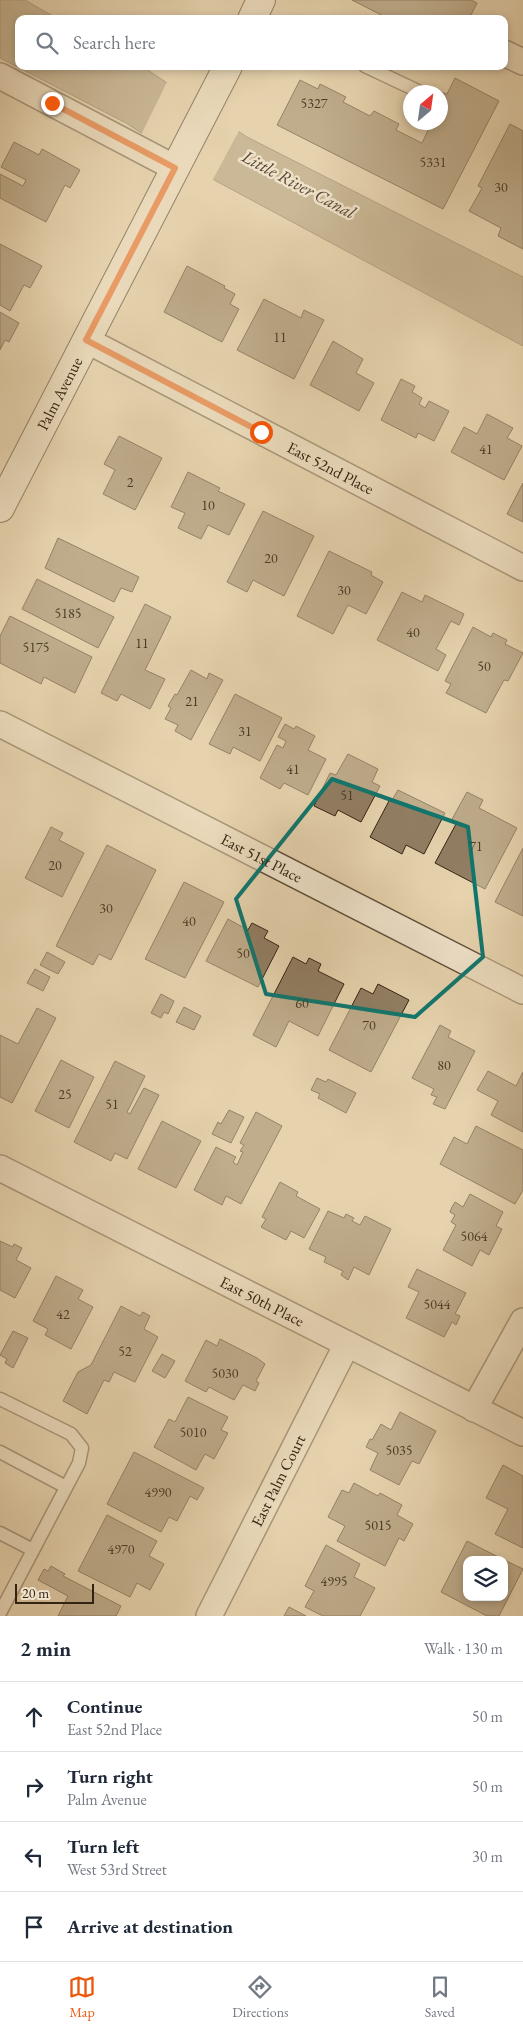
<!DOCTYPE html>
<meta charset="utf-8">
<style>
body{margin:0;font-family:"EB Garamond",serif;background:#f6f6f7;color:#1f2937}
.controls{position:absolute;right:15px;bottom:15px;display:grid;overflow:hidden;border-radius:10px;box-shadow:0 2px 8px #0003}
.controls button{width:45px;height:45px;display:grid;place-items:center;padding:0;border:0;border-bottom:1px solid #e0e1e3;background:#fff;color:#1f2937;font:25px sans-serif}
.compass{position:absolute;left:403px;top:85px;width:45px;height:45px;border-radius:50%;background:#fff;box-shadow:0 2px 8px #0003;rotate:29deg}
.scale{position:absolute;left:15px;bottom:12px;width:79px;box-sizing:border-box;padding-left:5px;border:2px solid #342212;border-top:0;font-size:14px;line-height:18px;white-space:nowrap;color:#342212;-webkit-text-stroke:4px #efe2ca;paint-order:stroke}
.stop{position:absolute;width:15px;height:15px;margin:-11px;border:4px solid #ea580c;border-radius:50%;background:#fff}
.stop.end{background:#ea580c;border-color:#fff;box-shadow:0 1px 5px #0008}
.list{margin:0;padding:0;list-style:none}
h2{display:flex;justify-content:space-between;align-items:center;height:65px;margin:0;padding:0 20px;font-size:21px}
h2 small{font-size:16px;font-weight:400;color:#747a83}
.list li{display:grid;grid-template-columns:32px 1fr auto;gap:15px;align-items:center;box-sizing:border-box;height:70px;padding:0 20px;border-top:1px solid #e0e1e3}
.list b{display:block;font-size:19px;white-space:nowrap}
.list p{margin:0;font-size:16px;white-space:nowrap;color:#747a83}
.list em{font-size:16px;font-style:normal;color:#747a83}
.icon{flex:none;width:28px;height:28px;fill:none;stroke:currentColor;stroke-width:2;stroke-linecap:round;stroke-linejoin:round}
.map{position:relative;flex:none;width:523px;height:1616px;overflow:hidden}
.search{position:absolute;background:#fff;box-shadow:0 2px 8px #0003;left:15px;right:15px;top:15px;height:55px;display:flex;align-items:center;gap:12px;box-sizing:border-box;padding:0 18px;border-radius:10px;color:#747a83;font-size:19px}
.sheet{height:345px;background:#fff}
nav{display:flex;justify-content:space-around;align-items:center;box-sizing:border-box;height:70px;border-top:1px solid #e0e1e3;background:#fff;font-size:14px;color:#747a83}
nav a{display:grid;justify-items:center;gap:2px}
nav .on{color:#ea580c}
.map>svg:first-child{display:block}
</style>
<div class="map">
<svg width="523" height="1616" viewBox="0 0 523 1616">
<rect width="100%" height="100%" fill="#e6d3ae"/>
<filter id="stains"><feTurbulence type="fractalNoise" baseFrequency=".004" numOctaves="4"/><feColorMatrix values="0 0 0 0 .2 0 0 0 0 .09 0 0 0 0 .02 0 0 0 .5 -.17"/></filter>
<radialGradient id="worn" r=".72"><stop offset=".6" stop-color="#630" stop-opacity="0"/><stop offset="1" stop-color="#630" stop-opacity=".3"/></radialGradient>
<polygon fill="#a99779" stroke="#7a6850" points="0,0 25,0 58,19 19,19 19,66 142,66 247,137 523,277 523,346 216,181 126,123 0,58"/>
<polygon fill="#e6d3ae" points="167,82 240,129 212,181 141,135"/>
<g fill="#917e63" stroke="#342212">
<polygon points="352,0 471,0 477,3 469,19 389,19"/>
<polygon points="455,78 499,101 443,209 277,125 300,80 318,89 320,84 346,97 343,102 370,116 374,111 399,124 396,130 422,143 432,122 440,122 440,92 447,94"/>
<polygon points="510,124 523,131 523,249 498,236 501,228 469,211 482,188 478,186"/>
<polygon points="14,142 39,155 42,149 80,170 70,188 65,185 46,222 0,198 0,174 23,186 26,180 1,167"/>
<polygon points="0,244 42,266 30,288 24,285 10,311 0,305"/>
<polygon points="187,266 225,286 224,288 235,294 230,304 239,309 222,342 164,312"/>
<polygon points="264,299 301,318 304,310 324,320 294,379 237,350"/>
<polygon points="0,312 19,323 9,342 5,340 0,350"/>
<polygon points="333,341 363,359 356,373 374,383 359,411 310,385"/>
<polygon points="401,379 415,386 412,392 422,398 419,404 425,408 429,401 449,411 434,441 418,433 416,438 381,420"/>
<polygon points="487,414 513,428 507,438 522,446 504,480 451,452 464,427 477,434"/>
<polygon points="119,436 162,458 135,510 103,494 115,470 104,464"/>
<polygon points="188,472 220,488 218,491 245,504 229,535 208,525 201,539 178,528 185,513 171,507"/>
<polygon points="523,483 523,522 507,514"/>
<polygon points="263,511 314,536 284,596 253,580 247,592 227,582"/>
<polygon points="58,538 139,577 132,592 121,588 114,602 45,568"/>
<polygon points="329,551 372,572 371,575 383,582 366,614 348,605 333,634 297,616"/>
<polygon points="37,579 114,617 98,648 22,609"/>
<polygon points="402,592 422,602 425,595 464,614 459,625 451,621 436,649 446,655 438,671 377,640"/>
<polygon points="145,604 171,617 145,670 165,679 150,709 121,694 117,701 101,693"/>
<polygon points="10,616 92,657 75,693 44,677 41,684 0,663 0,636"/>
<polygon points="473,627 491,637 493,633 507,640 505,644 523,653 508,681 504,680 486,713 446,693 451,684 445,681"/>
<polygon points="191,670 207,679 209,673 223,680 191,740 175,731 178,725 165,719 171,708 168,706 175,694 177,695"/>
<polygon points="235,694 282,718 260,761 233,747 230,754 209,744"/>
<polygon points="285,724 294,729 296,726 315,736 308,750 326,759 308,795 284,783 280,789 260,778 277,745 283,748 286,741 278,737"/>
<polygon points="348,754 378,769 372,782 380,786 361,822 338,810 335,816 314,806 330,773 336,775"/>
<polygon points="398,790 445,813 424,854 406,845 402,854 370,837 390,799 392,800"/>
<polygon points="467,792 483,800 479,808 517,828 485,889 435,863 456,824 451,821"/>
<polygon points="51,827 63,833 59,840 84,853 62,897 25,878"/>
<polygon points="107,845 156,870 111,960 99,954 93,965 56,946"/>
<polygon points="523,848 523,916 495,902"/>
<polygon points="184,882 224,902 185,978 145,959"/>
<polygon points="228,919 248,930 252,923 268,931 264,938 279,946 258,987 206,961"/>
<polygon points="47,952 65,962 58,974 40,965"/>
<polygon points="293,957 306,964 309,958 321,964 318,971 344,984 318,1036 289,1021 276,1047 253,1035"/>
<polygon points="35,969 50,977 43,991 27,983"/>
<polygon points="378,984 409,1000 371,1072 329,1050 361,988 373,994"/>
<polygon points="161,994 174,1001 168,1014 164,1012 161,1018 151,1013"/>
<polygon points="184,1007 201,1016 194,1030 176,1022"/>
<polygon points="37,1008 56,1018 12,1103 0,1097 0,1035 18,1044"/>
<polygon points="440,1025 451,1031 448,1037 475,1051 445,1109 433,1104 437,1097 431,1095 434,1089 412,1078"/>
<polygon points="61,1060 94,1077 69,1128 35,1111"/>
<polygon points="115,1061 145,1076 127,1112 130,1114 144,1088 159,1095 127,1159 115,1153 111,1161 74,1142"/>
<polygon points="488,1071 516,1086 523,1072 523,1132 491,1115 498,1101 477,1090"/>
<polygon points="317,1078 326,1082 328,1079 356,1093 346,1113 318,1098 320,1094 311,1090"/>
<polygon points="229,1110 244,1117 231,1143 212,1134 218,1122 221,1124"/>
<polygon points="256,1112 282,1126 241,1204 226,1196 222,1205 194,1190 216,1147 236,1157 233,1162 237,1165 243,1152 240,1151 244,1145 240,1143"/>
<polygon points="162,1121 201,1141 176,1188 138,1169"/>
<polygon points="476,1126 523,1150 523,1190 515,1204 440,1164 454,1137 467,1144"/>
<polygon points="280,1182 298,1192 296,1196 320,1209 304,1238 291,1231 286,1240 261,1227 266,1219 262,1217"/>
<polygon points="470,1194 503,1212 496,1226 502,1229 489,1255 480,1250 472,1266 443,1250 456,1225 451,1222 455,1215 450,1212 452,1207 455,1202 463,1207"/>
<polygon points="328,1211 344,1218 346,1214 354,1218 352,1221 360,1225 365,1216 391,1229 369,1275 354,1267 348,1280 341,1275 343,1271 324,1262 326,1257 309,1249"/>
<polygon points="0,1241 13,1247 14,1244 22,1248 16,1260 31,1268 15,1298 0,1290"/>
<polygon points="417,1269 466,1293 455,1314 460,1316 456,1325 452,1322 444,1337 406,1318 419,1292 408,1287"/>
<polygon points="56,1276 83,1290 78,1299 93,1307 71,1349 45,1335 48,1329 33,1321"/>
<polygon points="121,1306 140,1316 143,1312 150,1316 144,1329 158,1337 135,1382 114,1372 109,1382 104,1380 87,1414 63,1401 78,1372 91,1365"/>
<polygon points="13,1331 28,1338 13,1368 5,1363 7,1359 0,1355"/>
<polygon points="220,1339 257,1358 265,1364 256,1381 259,1383 255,1391 243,1385 234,1400 209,1387 206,1392 185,1381 206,1340 217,1346"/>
<polygon points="162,1354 175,1361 165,1378 152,1371"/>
<polygon points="188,1397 228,1417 221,1430 228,1433 214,1459 205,1454 196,1470 154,1447 169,1419 175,1422"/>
<polygon points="400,1412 436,1431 419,1464 412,1461 399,1485 370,1470 378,1453 366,1447 370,1439 372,1440 381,1424 391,1430"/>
<polygon points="134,1452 204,1488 197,1500 190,1496 177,1521 169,1517 161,1532 107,1504"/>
<polygon points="503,1465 523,1476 523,1548 495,1534 508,1509 486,1498"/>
<polygon points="354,1483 378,1496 380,1493 402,1505 397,1515 413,1524 404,1541 399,1538 385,1566 337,1541 345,1526 328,1517 342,1490 349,1493"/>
<polygon points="107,1515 157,1541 149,1556 164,1564 150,1590 137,1583 130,1597 78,1571"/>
<polygon points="467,1541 504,1560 467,1560 467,1597 504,1597 504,1560 523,1569 499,1616 487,1616 441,1592"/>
<polygon points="326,1545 360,1564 354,1577 375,1588 360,1616 323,1616 305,1607 314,1591 305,1586"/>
<polygon points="51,1566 65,1574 63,1576 121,1606 116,1616 58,1616 68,1596 38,1580 44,1569 48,1571"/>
<polygon points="289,1607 306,1616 284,1616"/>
</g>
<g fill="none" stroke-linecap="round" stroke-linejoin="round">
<defs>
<g id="service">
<polyline points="365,66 420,92"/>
<polyline points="0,1399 71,1434 82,1448 79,1463 0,1613"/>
<polyline points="0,1452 66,1487"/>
<polyline points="0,1533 33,1550"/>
</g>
<g id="minor">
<polyline points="504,53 523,62"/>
<polyline points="0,76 175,168"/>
<path id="s1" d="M86 340 523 568"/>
<path id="s2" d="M0 724 523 991"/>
<path id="s3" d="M0 1168 523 1433"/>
<polyline points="474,1409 523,1321"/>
<path id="s4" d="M209 1616 347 1344"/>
</g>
<g id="secondary">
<polyline points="252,19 261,0"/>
<path id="s5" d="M0 508 228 66"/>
</g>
</defs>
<use href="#service" stroke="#604e39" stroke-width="15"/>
<use href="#minor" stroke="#604e39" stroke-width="28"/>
<use href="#secondary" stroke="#342212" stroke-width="30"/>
<use href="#service" stroke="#efe2ca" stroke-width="12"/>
<use href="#minor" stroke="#efe2ca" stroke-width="25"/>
<use href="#secondary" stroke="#efe2ca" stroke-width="28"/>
</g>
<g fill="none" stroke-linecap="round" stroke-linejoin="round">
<polyline stroke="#ea580c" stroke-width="6" points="52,103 175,168 86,340 261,432"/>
</g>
<path d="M0 0H523V1616H0ZM332 779 468 827 483 957 415 1017 266 994 236 899Z" fill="#e6d3ae" fill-opacity=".55" fill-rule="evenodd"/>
<path fill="none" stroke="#0f766e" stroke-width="4" stroke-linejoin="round" d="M332 779 468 827 483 957 415 1017 266 994 236 899Z"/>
<g text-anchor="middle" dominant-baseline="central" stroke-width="5" stroke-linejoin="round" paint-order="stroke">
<g font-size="14" fill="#4b3926">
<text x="314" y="103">5327</text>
<text x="433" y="162">5331</text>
<text x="501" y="187">30</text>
<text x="280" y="337">11</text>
<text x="486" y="449">41</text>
<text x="130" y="482">2</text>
<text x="208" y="505">10</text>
<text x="271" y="558">20</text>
<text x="344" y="590">30</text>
<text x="68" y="613">5185</text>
<text x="413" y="632">40</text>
<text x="142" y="643">11</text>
<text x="36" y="647">5175</text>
<text x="484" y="666">50</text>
<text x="192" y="701">21</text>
<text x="245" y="731">31</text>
<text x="293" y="769">41</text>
<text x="347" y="795">51</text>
<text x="476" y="846">71</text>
<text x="55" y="865">20</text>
<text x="106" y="908">30</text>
<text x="189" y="921">40</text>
<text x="243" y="953">50</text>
<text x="302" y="1003">60</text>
<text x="369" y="1025">70</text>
<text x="444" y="1065">80</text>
<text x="65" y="1094">25</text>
<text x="112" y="1104">51</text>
<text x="474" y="1236">5064</text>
<text x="437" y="1304">5044</text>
<text x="63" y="1314">42</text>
<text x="125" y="1351">52</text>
<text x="225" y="1373">5030</text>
<text x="193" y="1432">5010</text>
<text x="399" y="1450">5035</text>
<text x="158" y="1492">4990</text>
<text x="378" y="1525">5015</text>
<text x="121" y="1549">4970</text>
<text x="334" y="1581">4995</text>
</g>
<g font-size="16" fill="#342212" stroke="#efe2ca">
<text stroke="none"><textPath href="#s5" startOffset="129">Palm Avenue</textPath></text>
<text stroke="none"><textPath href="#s1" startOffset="276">East 52nd Place</textPath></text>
<text stroke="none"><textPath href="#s2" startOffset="294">East 51st Place</textPath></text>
<text stroke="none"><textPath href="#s3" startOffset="294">East 50th Place</textPath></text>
<text stroke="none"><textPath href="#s4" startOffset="152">East Palm Court</textPath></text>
</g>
<g font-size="18" font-style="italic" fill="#574531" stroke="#efe2ca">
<text transform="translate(299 184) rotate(28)">Little River Canal</text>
</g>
</g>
<rect width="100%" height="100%" filter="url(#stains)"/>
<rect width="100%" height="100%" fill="url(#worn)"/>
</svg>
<div class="controls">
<button><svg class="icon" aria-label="layers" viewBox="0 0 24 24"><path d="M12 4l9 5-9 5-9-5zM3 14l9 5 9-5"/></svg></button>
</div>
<svg class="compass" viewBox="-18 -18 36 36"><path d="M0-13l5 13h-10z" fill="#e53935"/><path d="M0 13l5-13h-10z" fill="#747a83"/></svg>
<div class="scale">20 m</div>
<div class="stop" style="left:261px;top:432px"></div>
<div class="stop end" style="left:52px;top:103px"></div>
<div class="search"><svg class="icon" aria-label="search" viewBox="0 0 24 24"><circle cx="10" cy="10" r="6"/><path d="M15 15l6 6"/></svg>Search here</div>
</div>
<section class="sheet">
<h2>2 min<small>Walk · 130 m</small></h2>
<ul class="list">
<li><svg class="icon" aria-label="ahead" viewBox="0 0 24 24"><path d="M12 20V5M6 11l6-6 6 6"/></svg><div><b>Continue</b><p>East 52nd Place</p></div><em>50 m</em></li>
<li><svg class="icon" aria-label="right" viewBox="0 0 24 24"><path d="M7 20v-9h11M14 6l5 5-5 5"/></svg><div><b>Turn right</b><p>Palm Avenue</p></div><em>50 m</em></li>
<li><svg class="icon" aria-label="left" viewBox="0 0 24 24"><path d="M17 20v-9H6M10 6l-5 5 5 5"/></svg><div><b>Turn left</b><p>West 53rd Street</p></div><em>30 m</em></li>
<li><svg class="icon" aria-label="arrive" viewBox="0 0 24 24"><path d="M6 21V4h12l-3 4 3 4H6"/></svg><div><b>Arrive at destination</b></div></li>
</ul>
</section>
<nav>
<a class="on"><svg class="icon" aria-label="map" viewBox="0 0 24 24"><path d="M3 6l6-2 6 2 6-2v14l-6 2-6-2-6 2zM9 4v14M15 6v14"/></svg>Map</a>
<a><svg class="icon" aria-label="directions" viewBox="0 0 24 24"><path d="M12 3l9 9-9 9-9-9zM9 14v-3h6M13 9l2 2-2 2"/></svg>Directions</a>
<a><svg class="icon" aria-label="saved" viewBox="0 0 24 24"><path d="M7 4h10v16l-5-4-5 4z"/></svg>Saved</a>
</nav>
